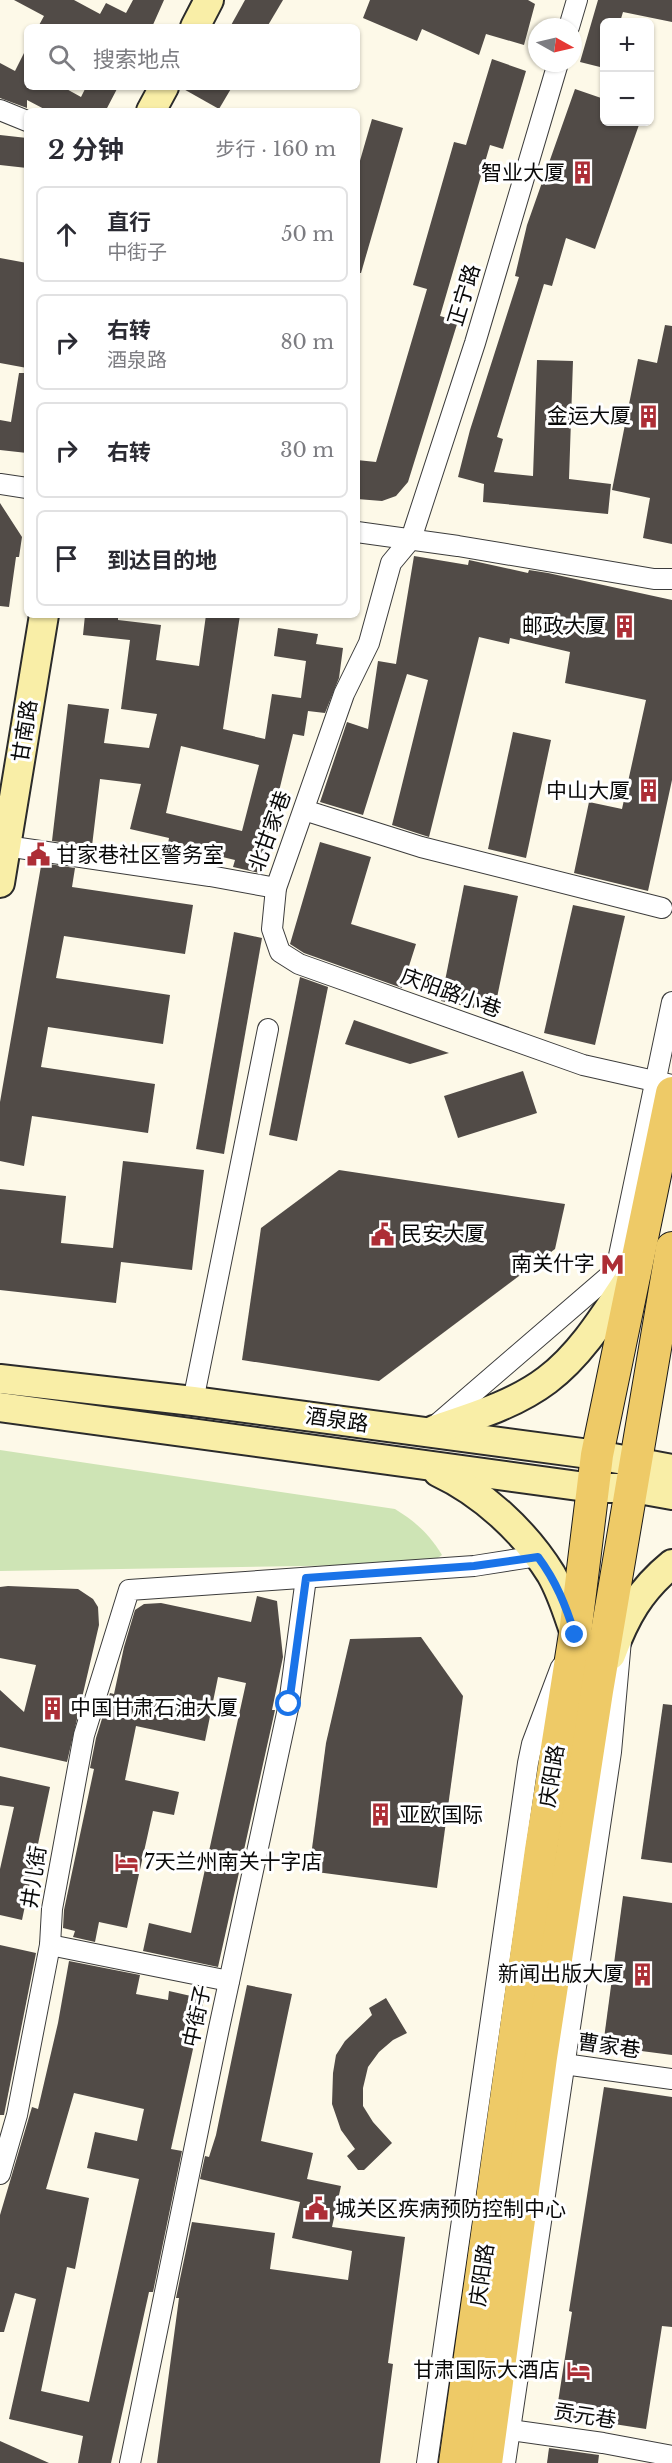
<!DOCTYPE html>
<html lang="zh">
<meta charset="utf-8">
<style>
body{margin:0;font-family:"Libre Baskerville","Noto Sans SC",serif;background:#f2f2f3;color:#2b2b33}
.controls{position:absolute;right:18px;top:18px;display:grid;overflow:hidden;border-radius:9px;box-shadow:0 2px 4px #0004}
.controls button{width:54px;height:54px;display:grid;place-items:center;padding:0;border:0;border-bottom:2px solid #e1e1e2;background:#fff;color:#2b2b33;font:30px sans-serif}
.compass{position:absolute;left:528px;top:18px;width:54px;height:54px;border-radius:50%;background:#fff;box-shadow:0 2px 4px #0004;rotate:98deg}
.stop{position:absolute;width:18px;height:18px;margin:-14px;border:4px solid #1a73e8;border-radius:50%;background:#fff}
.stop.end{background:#1a73e8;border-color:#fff;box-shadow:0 2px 6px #0008}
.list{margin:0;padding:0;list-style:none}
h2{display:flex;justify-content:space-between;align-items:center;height:78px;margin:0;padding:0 24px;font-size:26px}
h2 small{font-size:20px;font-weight:400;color:#7c7c81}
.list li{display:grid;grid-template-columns:39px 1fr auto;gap:18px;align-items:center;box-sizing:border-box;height:96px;margin:0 12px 12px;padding:0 12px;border:2px solid #e1e1e2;border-radius:9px}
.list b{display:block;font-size:22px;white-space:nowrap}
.list p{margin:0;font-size:20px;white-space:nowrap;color:#7c7c81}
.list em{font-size:20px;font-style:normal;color:#7c7c81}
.icon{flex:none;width:33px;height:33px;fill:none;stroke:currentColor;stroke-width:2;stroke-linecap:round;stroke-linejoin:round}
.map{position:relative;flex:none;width:672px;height:2463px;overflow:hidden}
.search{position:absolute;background:#fff;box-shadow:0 2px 4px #0004;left:24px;top:24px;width:336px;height:66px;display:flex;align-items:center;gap:15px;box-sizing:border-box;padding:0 21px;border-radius:9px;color:#7c7c81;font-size:22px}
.panel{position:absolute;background:#fff;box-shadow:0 2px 4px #0004;left:24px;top:108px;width:336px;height:510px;border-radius:9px}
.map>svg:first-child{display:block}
</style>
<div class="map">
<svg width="672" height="2463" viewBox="0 0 672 2463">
<rect width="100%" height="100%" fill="#fdf9e8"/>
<path fill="#cee4b5" d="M0 1450 395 1509C416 1522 429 1534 442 1555L429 1564 0 1571Z"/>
<g fill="#514b47" fill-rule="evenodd">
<polygon points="14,0 74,0 100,14 106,3 126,13 133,0 164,0 152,27 38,27 44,16"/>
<polygon points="245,0 283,0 267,27 230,27"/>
<polygon points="370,0 528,0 535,4 524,45 486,34 479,55 422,29 417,41 363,18"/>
<polygon points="598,0 672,0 672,22 623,12 620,22 604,22 604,68 580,62"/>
<polygon points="27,47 27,87 63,87 81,97 86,87 118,87 106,110 108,111 48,111 27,100 27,108 0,98 0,63 15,71"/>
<polygon points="492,59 526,71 503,149 490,145 440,316 458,321 408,482 396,496 382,501 357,499 357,460 376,462 427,289 413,285 454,142 466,145"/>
<polygon points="180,87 232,87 219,109"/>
<polygon points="575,89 604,99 604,122 640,122 595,249 566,238 552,286 544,284 497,437 503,439 494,472 533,476 537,360 573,361 569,479 611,484 608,514 483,502 484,484 458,477 470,430 519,277 515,276 527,225"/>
<polygon points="372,119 403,128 361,273 357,273 357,171"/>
<polygon points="0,135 27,138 27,168 0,165"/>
<polygon points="0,258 27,263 27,368 0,363"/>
<polygon points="665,325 672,326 672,544 643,538 650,498 612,490 638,359 657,363"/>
<polygon points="19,373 27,373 27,453 0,450 0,420 11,422"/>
<polygon points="0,503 22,537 19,557 16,557 9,607 0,606"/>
<polygon points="414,556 468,565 469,560 528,573 529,570 548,573 672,600 672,780 648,891 574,873 589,802 622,809 646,700 565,683 570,652 510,638 509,644 479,637 429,837 392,825 428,680 407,674 363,815 320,802 347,722 368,729 378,661 396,664"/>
<path d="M85 615H118V620L161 625 156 660 199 666 206 615H240L223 729 265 739 272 694 301 698 306 661 274 656 278 628 318 634 316 644 343 648 339 678 325 713 308 711 304 736 293 734 259 873 233 867 235 860 168 844 169 838 130 829 141 784 100 779 92 846 52 841 68 704 109 709 104 743 149 748 157 714 121 709 130 640 83 635ZM181 746 259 765 242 831 166 813Z"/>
<polygon points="513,732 551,740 526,858 488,849"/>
<polygon points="320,842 371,857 351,924 416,944 402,988 304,953 290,944"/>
<polygon points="49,864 75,868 72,887 193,905 185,954 64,936 56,978 170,995 163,1044 48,1027 41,1067 155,1084 148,1133 32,1116 24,1166 0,1161 0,1102 41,866 48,867"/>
<polygon points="464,885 518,896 494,1012 441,1001"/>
<polygon points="573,905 625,916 595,1045 544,1033"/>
<polygon points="234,932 262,938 224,1154 196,1149"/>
<polygon points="300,977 328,987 297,1141 269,1135"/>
<polygon points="354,1020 449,1053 410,1064 345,1044"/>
<polygon points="523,1071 537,1113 458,1138 444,1096"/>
<polygon points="123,1161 204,1170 192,1270 121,1262 116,1303 0,1290 0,1189 66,1196 61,1243 113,1248"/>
<polygon points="339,1170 565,1204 555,1249 379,1381 242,1360 261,1228"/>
<polygon points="8,1586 78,1589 93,1599 98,1607 99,1625 67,1762 0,1747 0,1690 24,1712 36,1665 0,1658 0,1587"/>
<polygon points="257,1596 277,1601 283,1657 272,1710 275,1710 218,1967 143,1951 149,1923 191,1933 246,1683 218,1677 205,1741 136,1726 125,1780 179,1792 174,1815 153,1811 127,1928 99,1922 95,1942 73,1937 75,1931 63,1928 64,1910 94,1769 90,1768 96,1738 110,1693 114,1694 124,1647 135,1610 144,1604 161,1603 251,1622"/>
<polygon points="421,1637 463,1696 437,1888 309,1871 326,1743 350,1639"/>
<polygon points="663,1704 672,1705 672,1863 641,1859"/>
<polygon points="0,1776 50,1787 22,1920 0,1915 0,1869 14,1807 0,1805"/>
<polygon points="623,1896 672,1903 672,2055 603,2046"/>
<polygon points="0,1945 36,1953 4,2115 0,2115"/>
<path d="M69 1961 140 1975 136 1994 168 2000 169 1991 204 1999 171 2149 182 2151 153 2292H149L111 2463H78L83 2436 9 2419 36 2299 15 2293 4 2332H0V2215L32 2107 38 2109 58 2023ZM74 2093 144 2109 137 2141 95 2132 87 2168 139 2179 89 2402 41 2391 67 2267 75 2269 89 2198 46 2189Z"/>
<polygon points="247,1985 292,1994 261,2141 313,2153 307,2179 341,2186 332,2227 405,2237 388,2363 393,2364 380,2463 157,2463 179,2298 176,2298 192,2222 275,2233 270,2269 348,2280 352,2251 292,2238 300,2202 200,2179 205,2156 209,2157 216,2135"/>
<polygon points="386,1998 407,2033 393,2040 379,2052 368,2067 363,2088 363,2106 373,2122 392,2143 364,2170 358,2170 347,2156 355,2149 341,2130 332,2104 333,2073 336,2055 345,2041 372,2015 369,2008"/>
<polygon points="604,2087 672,2097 672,2327 662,2326 646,2429 556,2415 572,2312 569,2311"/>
<polygon points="0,2441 49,2463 0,2463"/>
<polygon points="549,2448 599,2455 598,2463 547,2463"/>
</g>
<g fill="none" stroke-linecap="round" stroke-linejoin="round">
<defs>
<g id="street">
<polyline points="569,27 577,0"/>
<polyline points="558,63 475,343 411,539 391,563 369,643 344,694 276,888 272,929 280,952 299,964 583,1065 672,1085"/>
<polyline points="0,110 27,121"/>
<polyline points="0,484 27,488"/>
<polyline points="357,532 458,546 654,579 672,579"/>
<polyline points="304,810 421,847 662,908"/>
<polyline points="6,846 210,876 276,888"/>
<polyline points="612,1299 616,1270 672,1002"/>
<polyline points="193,1401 268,1029"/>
<polyline points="436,1425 616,1270"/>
<polyline points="50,1945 229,1981"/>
<polyline points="552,2060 564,2064 672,2079"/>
<polyline points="0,2174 17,2115 50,1945 52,1909 84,1735 129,1590 474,1566 538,1556"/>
<polyline points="497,2428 603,2443 672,2456"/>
<polyline points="130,2463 219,2028 289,1704 306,1578"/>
<polyline points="427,2463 528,1763 532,1744 561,1667"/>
<polyline points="505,2463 611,1752 621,1640"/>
</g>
<g id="secondary">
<polyline points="195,27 209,0"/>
<polyline points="151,111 164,87"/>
<polyline points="0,883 44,615"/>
<polyline points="0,1379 193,1401 597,1455 672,1469"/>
<polyline points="0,1407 593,1488 633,1488 672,1495"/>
<path d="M434 1430C472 1417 514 1405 547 1380 583 1353 608 1310 633 1273"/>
<path d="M438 1472C483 1493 525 1532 551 1574 562 1593 568 1614 575 1634"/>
<path d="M611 1655C625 1617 640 1590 672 1564"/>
</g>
<g id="primary">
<polyline points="455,2463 541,1850 575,1634 597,1455 672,1093"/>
<polyline points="486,2463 541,2057 597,1691 672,1248"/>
</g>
</defs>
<use href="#street" stroke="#3c3c3c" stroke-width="22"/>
<use href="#secondary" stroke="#2b2b2b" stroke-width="32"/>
<use href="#primary" stroke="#1a1a1a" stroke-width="34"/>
<use href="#street" stroke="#fff" stroke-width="20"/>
<use href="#secondary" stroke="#f9eea7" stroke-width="28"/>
<use href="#primary" stroke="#eeca67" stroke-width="32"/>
</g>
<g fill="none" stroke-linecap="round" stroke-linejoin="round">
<path stroke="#1a73e8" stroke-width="8" d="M289 1704 306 1578 474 1566 538 1557C556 1581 566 1606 575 1635"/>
</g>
<defs>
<symbol id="building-bare" viewBox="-9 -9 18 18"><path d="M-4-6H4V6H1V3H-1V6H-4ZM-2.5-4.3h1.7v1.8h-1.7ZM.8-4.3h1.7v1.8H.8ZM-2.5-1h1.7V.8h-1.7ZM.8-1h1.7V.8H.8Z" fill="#ad2e36" stroke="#fff" stroke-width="2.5" paint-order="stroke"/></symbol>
<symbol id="civic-bare" viewBox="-9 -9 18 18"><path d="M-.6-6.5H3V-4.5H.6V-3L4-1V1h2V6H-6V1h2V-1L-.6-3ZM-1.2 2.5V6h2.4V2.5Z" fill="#ad2e36" stroke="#fff" stroke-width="2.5" paint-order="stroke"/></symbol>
<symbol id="metro-bare" viewBox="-9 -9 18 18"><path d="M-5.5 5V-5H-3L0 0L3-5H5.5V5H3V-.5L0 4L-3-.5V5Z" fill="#ad2e36" stroke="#fff" stroke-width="2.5" paint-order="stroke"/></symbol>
<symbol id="hotel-bare" viewBox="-9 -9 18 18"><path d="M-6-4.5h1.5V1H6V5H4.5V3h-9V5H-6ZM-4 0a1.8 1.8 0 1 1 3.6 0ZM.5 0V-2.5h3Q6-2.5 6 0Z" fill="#ad2e36" stroke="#fff" stroke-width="2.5" paint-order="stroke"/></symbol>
</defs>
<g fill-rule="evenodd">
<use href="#building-bare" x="566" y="156" width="33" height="33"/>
<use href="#building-bare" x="632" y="400" width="33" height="33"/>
<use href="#building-bare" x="608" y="610" width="33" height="33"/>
<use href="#building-bare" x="632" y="774" width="33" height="33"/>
<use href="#civic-bare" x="22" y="838" width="33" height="33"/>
<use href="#civic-bare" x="366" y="1218" width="33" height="33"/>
<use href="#metro-bare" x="596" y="1248" width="33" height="33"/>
<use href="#building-bare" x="36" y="1692" width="33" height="33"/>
<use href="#building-bare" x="364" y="1798" width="33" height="33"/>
<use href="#hotel-bare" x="110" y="1846" width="33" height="33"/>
<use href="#building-bare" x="626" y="1958" width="33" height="33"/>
<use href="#civic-bare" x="300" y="2192" width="33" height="33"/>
<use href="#hotel-bare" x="562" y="2354" width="33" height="33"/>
</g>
<g text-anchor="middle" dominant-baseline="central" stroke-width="6" stroke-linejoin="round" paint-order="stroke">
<g font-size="21" fill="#090909" stroke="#fff" text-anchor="end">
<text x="565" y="173">智业大厦</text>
<text x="631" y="416">金运大厦</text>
<text x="606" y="626">邮政大厦</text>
<text x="630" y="791">中山大厦</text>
<text x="56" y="855" text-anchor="start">甘家巷社区警务室</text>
<text x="401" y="1234" text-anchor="start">民安大厦</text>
<text x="595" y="1264">南关什字</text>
<text x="70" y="1708" text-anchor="start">中国甘肃石油大厦</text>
<text x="399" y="1815" text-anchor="start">亚欧国际</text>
<text x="144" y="1862" text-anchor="start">7天兰州南关十字店</text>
<text x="624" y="1974">新闻出版大厦</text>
<text x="335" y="2209" text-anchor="start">城关区疾病预防控制中心</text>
<text x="560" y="2370">甘肃国际大酒店</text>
</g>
<g font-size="21" fill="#090909" stroke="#fff">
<text transform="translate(464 295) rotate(-73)">正宁路</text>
<text transform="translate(25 731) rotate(-81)">甘南路</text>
<text transform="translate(270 831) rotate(-70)">北甘家巷</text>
<text transform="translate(451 993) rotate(20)">庆阳路小巷</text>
<text transform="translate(337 1420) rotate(8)">酒泉路</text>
<text transform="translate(552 1776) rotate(-81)">庆阳路</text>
<text transform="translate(34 1877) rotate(-81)">井儿街</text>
<text transform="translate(197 2016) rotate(-78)">中街子</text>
<text transform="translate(609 2046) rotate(8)">曹家巷</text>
<text transform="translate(482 2275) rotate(-82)">庆阳路</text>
<text transform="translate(585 2416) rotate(9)">贡元巷</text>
</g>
</g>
</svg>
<div class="controls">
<button>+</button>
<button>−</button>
</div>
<svg class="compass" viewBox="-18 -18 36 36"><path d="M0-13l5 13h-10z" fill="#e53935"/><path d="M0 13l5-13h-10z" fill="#7c7c81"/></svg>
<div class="stop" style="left:289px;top:1704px"></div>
<div class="stop end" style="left:575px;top:1635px"></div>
<div class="search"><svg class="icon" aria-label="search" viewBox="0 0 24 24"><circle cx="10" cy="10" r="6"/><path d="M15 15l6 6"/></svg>搜索地点</div>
<section class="panel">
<h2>2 分钟<small>步行 · 160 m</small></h2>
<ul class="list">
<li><svg class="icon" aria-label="ahead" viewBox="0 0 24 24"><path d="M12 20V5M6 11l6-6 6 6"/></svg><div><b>直行</b><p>中街子</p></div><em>50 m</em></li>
<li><svg class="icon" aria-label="right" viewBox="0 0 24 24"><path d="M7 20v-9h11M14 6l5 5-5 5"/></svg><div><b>右转</b><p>酒泉路</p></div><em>80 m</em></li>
<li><svg class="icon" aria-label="right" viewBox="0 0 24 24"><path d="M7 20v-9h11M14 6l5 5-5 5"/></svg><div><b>右转</b></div><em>30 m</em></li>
<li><svg class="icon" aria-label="arrive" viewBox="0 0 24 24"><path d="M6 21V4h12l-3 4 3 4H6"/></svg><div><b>到达目的地</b></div></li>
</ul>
</section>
</div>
